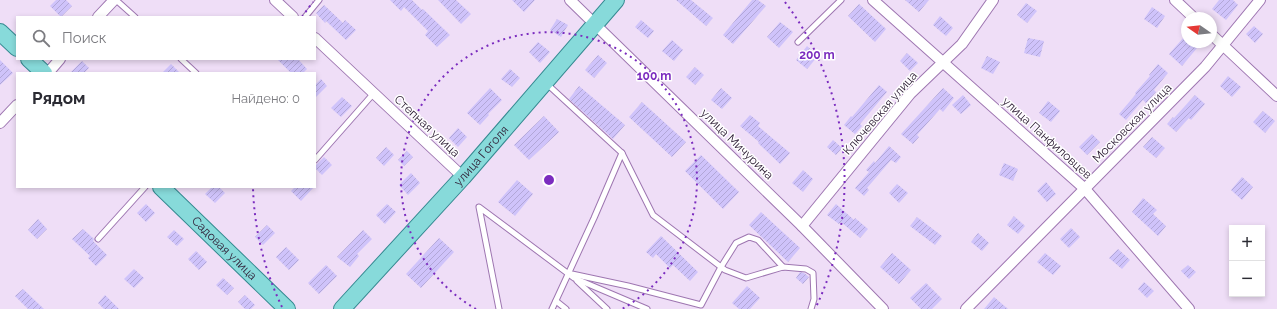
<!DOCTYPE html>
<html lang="ru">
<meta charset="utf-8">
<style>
body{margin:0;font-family:Raleway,sans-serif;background:#f2f2f3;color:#2b2b33}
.controls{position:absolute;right:12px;bottom:12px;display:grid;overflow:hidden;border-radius:0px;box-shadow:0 2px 6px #0003}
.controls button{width:36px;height:36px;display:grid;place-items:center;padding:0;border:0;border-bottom:1px solid #e1e1e2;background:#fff;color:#2b2b33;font:20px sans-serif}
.compass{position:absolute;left:1181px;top:12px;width:36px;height:36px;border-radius:50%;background:#fff;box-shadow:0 2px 6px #0003;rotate:284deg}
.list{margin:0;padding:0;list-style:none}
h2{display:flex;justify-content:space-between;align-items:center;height:52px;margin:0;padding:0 16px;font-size:17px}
h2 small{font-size:13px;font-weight:400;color:#7c7c81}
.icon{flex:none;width:22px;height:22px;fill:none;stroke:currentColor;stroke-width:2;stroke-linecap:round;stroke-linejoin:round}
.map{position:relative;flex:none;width:1277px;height:309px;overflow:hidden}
.search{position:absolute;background:#fff;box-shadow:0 2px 6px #0003;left:16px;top:16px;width:300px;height:44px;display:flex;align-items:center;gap:10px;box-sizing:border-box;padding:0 14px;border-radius:0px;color:#7c7c81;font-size:15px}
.panel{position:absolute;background:#fff;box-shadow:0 2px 6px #0003;left:16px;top:72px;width:300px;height:116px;border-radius:0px}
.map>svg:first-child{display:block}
</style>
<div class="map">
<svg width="1277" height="309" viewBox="0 0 1277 309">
<defs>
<pattern id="building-hatch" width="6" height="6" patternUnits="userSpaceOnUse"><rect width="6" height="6" fill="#cfc3fa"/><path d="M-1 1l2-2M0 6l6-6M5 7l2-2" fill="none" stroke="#b2a7d7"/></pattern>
</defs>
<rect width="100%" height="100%" fill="#efdef7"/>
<g fill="url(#building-hatch)">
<polygon points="56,0 66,0 72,6 61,17 50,6"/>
<polygon points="390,0 412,0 422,10 423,9 450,35 437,47 425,35 428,31 404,7 401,11"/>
<polygon points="438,0 456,0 471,14 461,24"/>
<polygon points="512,0 535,0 524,12"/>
<polygon points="676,0 691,0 713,18 706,26"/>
<polygon points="752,0 758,0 766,6 733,44 723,35"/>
<polygon points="905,0 929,0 919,12"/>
<polygon points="1219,0 1233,0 1238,5 1226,20 1212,9"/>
<polygon points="1026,3 1037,11 1027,23 1017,15"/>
<polygon points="859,4 886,29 875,42 848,16"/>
<polygon points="324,5 343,23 345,20 356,30 346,40 326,21 325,23 316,13"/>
<polygon points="1152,7 1165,16 1157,28 1144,19"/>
<polygon points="940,16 953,28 946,36 933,25"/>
<polygon points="557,19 568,25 561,37 550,30"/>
<polygon points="641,20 654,31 648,38 635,27"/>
<polygon points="780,22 793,32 779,48 767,37"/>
<polygon points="1254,26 1263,34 1255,43 1246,34"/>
<polygon points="1184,37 1187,39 1187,42 1190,42 1197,48 1182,66 1169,54"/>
<polygon points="1028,38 1044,41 1040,57 1024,53"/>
<polygon points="672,40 683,50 674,61 662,51"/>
<polygon points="538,42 550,52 540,63 529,52"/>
<polygon points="807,46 818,56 807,69 796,60"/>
<polygon points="907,53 918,63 910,71 900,61"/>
<polygon points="598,55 607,63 594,78 585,70"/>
<polygon points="987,56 1000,62 993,74 981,68"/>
<polygon points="277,59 298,59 307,69 303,73 291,73"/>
<polygon points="0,60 13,73 0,85"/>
<polygon points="82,61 89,68 84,73 70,73"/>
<polygon points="171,64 180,73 162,73"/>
<polygon points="1158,64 1168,73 1154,90 1156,92 1146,103 1143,100 1126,120 1119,114 1136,94 1135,93 1150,76 1149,75"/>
<polygon points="695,67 704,75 695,85 686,77"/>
<polygon points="510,69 520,78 512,87 501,79"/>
<polygon points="1228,76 1241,87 1232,97 1220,86"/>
<polygon points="321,79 327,86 315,98 315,85"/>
<polygon points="879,85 887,92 860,124 862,126 855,134 844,125 851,116 852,117"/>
<polygon points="579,86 625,125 613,139 569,99"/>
<polygon points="490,88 502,100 488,114 489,115 480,125 467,113"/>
<polygon points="721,88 732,98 722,109 711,100"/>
<polygon points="943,88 954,98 943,112 940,109 917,135 919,137 913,144 901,134"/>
<polygon points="963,95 971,105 961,114 952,105"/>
<polygon points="1195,95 1205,104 1191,120 1189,118 1176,132 1167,124 1173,117 1174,118"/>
<polygon points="342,97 352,106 341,117 331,108"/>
<polygon points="1048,101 1060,111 1051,122 1039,113"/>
<polygon points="642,102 686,142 672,157 629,117"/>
<polygon points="1263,111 1275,121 1265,133 1253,122"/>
<polygon points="750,115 760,123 758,126 790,153 780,164 758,143 759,142 740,126"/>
<polygon points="544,116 559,132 529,160 514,145"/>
<polygon points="458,128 467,137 458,147 449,138"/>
<polygon points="1092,134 1100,142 1087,155 1079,147"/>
<polygon points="1152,137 1165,148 1156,158 1143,147"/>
<polygon points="833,140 842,148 836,155 827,147"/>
<polygon points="889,146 901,157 896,163 891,160 867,188 869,190 864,196 855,188 869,172 866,170 874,161 875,163"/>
<polygon points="386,147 394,155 384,166 376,158"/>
<polygon points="407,151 413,157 404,166 398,160"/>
<polygon points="701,155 739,192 723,209 685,171"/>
<polygon points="324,157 332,165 322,175 315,168 315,166"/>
<polygon points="1004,163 1018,169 1013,181 999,175"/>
<polygon points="803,170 813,179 803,192 792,183"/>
<polygon points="411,173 420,183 408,195 399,185"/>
<polygon points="1242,177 1253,187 1242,200 1231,190"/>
<polygon points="517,180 533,194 515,216 498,202"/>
<polygon points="1046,182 1056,194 1047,202 1037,191"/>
<polygon points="897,184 908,193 899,203 889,193"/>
<polygon points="212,187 219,187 225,193 215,203 205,194"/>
<polygon points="295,187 314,187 301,201 291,191"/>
<polygon points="1143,198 1157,210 1153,214 1166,226 1158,236 1132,212"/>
<polygon points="146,204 155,213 146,222 137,213"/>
<polygon points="387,204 396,212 385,224 376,215"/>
<polygon points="836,204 854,220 855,218 868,229 860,238 841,222 839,224 827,215"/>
<polygon points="761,212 800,248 788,262 749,225"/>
<polygon points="1014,216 1025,226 1018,234 1007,225"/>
<polygon points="917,217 942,236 935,245 910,226"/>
<polygon points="38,219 47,229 37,239 28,230"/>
<polygon points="267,225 275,233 263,245 255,237"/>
<polygon points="1071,228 1080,237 1069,248 1060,239"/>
<polygon points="83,229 94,239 93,241 107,255 96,266 88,258 90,256 72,239"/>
<polygon points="174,230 184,239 177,246 167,237"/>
<polygon points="363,230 372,239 357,254 359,256 350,267 337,257"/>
<polygon points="978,233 989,243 982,251 971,242"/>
<polygon points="661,236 698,272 690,281 673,265 670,268 656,254 653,258 646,252"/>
<polygon points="439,238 454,252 421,288 406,274"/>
<polygon points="286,247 299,260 289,270 276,257"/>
<polygon points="1118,249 1130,260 1122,269 1109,258"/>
<polygon points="196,251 207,262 199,270 188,259"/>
<polygon points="892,253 911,270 899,284 880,267"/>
<polygon points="1045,253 1061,266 1053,275 1037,262"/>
<polygon points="326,265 337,276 319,294 308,283"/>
<polygon points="1188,265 1196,272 1189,279 1181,271"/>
<polygon points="134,269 144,278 134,288 124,279"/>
<polygon points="800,272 804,273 809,277 803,284 796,278"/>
<polygon points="223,278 234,288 227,295 216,285"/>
<polygon points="1144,282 1154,291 1147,298 1138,289"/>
<polygon points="926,283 942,299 932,309 921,309 910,298"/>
<polygon points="747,286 760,298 750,309 739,309 732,303"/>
<polygon points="23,289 44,309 28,309 15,296"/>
<polygon points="105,295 119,309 104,309 98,303"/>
<polygon points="245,295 255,305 251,309 245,309 238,302"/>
<polygon points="994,297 1008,309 984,309"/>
</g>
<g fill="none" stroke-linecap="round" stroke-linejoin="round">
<defs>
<g id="lane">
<polyline points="116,0 135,17"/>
<polyline points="305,17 319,0"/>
<polyline points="798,42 841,0"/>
<polyline points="181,59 196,73"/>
<polyline points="547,84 622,153 594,218 552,309"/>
<polyline points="622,153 653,215 725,270 746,278 783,267 806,269 813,273 814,299 811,309"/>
<polyline points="315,160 374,93"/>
<polyline points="98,239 145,187"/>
<polyline points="572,274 628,286 701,305 721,267 736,243 749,237 758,240 783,267"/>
<polyline points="577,281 607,309"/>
<polyline points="556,301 566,309"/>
<polyline points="499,309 479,207 574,278 647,309"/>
</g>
<g id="street">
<polyline points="275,0 293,17"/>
<polyline points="570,0 802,226 883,309"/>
<polyline points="873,0 1085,189 1189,309"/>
<polyline points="1175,0 1194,18"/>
<polyline points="98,17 114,0"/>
<polyline points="1211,34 1277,96"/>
<polyline points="315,38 463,177"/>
<polyline points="48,73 60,59"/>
<polyline points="0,123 17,105"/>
<polyline points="802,226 910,94 962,44 993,0"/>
<polyline points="966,309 1205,67 1260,0"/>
</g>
<g id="primary">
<polyline points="0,32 17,48"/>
<polyline points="29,59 44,73"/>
<path id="s1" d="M161 187 287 309"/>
<path id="s2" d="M342 309 463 177 616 0"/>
</g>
</defs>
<use href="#lane" stroke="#9e76b1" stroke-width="7"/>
<use href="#street" stroke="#9e76b1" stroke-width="12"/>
<use href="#primary" stroke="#358991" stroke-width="18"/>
<use href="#lane" stroke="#fff" stroke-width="5"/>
<use href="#street" stroke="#fff" stroke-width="10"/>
<use href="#primary" stroke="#87dada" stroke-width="16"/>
</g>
<g fill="none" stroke="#7b2cbf" stroke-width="2" stroke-dasharray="2 4">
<path d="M476 309A148 148 0 1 1 622 309"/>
<path d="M282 307A296 296 0 0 1 253 188M302 17A296 296 0 0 1 313 2M785 2A296 296 0 0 1 816 307"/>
</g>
<g text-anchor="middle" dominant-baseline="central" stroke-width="3" stroke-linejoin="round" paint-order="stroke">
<g font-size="12" fill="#302038" stroke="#fff">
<text transform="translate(880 113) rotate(-49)">Ключевская улица</text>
<text transform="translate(1132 123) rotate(-45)">Московская улица</text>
<text transform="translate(427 126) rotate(43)">Степная улица</text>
<text transform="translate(1047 138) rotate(42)">улица Панфиловцев</text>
<text transform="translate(737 144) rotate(44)">улица Мичурина</text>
<text stroke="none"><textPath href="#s2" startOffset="207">улица Гоголя</textPath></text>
<text stroke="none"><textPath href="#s1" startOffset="88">Садовая улица</textPath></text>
</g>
</g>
<circle cx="549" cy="180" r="6" fill="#7b2cbf" stroke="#fff" stroke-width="2"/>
<g font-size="12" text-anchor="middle" font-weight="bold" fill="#7b2cbf" stroke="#fff" stroke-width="3" stroke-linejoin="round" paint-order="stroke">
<text x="817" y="59">200 m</text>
<text x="654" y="80">100 m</text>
</g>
</svg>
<div class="controls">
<button>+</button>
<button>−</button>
</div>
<svg class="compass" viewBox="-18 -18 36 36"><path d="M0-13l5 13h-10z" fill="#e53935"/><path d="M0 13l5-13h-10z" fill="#7c7c81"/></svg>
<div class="search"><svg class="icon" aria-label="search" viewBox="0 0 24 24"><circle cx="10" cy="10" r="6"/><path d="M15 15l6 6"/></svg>Поиск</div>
<section class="panel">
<h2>Рядом<small>Найдено: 0</small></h2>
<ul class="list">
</ul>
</section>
</div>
